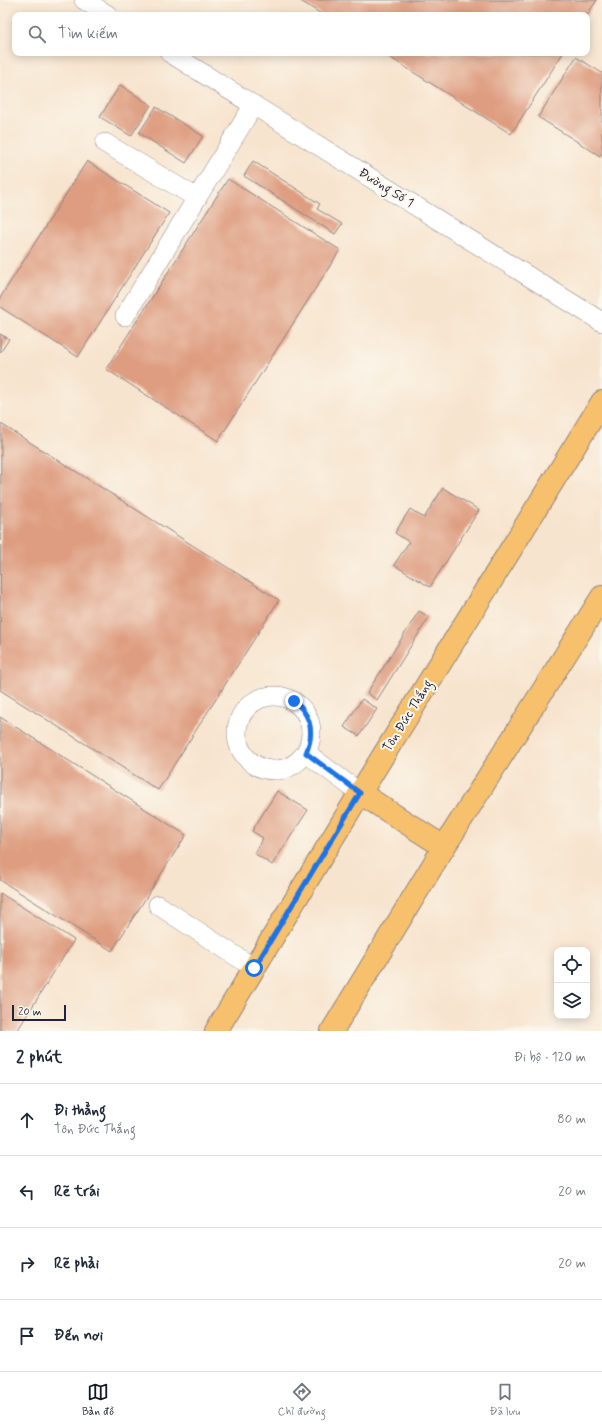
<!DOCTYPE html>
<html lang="vi">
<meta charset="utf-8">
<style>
body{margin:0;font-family:Mynerve,sans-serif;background:#f2f2f3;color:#1f2937}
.controls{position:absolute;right:12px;bottom:12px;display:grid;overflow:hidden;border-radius:8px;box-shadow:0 2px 10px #0003}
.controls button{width:36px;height:36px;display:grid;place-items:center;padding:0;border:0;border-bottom:1px solid #e0e1e3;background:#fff;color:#1f2937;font:20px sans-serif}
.scale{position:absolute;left:12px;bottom:10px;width:54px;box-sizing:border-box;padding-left:4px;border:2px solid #22223b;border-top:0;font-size:11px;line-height:14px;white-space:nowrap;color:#22223b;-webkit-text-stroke:3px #fbf7ec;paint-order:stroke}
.stop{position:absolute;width:12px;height:12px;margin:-9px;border:3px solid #1a73e8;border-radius:50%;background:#fff}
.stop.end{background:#1a73e8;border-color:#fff;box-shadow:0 1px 4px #0008}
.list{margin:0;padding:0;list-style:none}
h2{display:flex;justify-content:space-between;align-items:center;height:52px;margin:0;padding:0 16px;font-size:17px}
h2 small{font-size:13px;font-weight:400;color:#747a83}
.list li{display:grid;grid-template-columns:26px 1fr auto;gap:12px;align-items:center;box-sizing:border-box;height:72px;padding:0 16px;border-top:1px solid #e0e1e3}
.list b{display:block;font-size:15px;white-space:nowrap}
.list p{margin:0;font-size:13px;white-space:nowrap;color:#747a83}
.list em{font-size:13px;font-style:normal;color:#747a83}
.icon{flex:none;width:22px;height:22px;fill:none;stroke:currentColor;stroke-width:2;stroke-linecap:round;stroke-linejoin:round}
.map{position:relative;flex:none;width:602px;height:1031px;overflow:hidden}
.search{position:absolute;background:#fff;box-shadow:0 2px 10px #0003;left:12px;right:12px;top:12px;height:44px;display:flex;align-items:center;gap:10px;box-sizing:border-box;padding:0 14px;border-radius:8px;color:#747a83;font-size:15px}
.sheet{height:340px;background:#fff}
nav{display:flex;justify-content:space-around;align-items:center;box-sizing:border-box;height:56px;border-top:1px solid #e0e1e3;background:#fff;font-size:11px;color:#747a83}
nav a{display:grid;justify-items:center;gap:2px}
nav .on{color:#111827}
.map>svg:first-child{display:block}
</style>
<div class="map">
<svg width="602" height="1031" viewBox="0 0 602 1031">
<rect width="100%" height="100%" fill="#fbf7ec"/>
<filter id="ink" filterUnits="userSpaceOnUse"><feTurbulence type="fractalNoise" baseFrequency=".025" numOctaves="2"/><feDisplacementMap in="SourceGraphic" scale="8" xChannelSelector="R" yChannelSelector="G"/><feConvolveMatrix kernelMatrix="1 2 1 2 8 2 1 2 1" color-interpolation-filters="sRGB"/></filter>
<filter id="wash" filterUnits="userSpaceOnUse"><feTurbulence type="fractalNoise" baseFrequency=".012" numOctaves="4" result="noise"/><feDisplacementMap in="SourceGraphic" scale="16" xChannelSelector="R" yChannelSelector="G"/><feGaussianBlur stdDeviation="0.9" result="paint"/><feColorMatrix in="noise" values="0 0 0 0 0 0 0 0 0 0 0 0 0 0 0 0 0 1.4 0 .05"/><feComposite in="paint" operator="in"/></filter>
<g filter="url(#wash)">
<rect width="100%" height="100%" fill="#f7e4ce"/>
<g id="blocks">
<g fill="#de9d80">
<polygon points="299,0 597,0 587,15 323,15"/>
<polygon points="383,53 563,53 511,134"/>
<polygon points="576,57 602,73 602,153 600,156 538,117"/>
<polygon points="120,85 151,105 131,136 100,117"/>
<polygon points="156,107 203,136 186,163 139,133"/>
<polygon points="87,161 169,213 78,357 0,307 0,298"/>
<polygon points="253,161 320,204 317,209 342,224 335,234 244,176"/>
<polygon points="228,179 340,250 218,441 106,369"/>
<polygon points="0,334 9,339 0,353"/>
<polygon points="1,424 279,600 158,790 0,690"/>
<polygon points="443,488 479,510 430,587 394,565 409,542 395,533 410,509 424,518"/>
<polygon points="419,611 429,617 377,700 367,693"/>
<polygon points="362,699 377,709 359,736 344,727"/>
<polygon points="0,717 186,835 112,951 0,880"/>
<polygon points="277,791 308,810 272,865 254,853 263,838 252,831"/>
<polygon points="0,893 74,940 17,1031 0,1031"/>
</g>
</g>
</g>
<g filter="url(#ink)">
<use href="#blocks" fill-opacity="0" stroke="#8c8384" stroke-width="1"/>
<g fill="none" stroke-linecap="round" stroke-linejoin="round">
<defs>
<g id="minor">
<polyline points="84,0 108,15"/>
<polyline points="170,53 602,322"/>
<polyline points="105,143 197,198"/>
<polyline points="125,316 253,106"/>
<circle cx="274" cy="733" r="37"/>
<polyline points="306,753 360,793"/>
<polyline points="158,905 254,968"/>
</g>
<g id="major">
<polyline points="360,793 444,847"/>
<polyline points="216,1031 360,793 602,402"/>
<polyline points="332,1031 444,847 602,597"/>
</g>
</defs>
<use href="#minor" stroke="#8c8384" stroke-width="20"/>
<use href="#major" stroke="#8c8384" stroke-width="24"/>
<use href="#minor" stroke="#fff" stroke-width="19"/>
<use href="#major" stroke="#f7c06c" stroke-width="22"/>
</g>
</g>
<g fill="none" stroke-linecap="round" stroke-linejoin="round" filter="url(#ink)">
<path stroke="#1a73e8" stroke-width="5" d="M254 968 360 793 306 753C315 732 311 715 294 701"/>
</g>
<g text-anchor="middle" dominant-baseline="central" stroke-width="4" stroke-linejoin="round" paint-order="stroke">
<g font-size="13" fill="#22223b" stroke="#fbf7ec">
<text transform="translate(386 188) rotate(32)">Đường Số 1</text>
<text transform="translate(408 716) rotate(-58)">Tôn Đức Thắng</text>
</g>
</g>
</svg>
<div class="controls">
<button><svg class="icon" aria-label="locate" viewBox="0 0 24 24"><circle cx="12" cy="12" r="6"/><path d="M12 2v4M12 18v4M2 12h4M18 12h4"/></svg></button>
<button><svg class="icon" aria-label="layers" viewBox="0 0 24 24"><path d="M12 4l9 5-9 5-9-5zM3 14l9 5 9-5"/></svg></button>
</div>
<div class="scale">20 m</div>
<div class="stop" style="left:254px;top:968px"></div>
<div class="stop end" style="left:294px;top:701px"></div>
<div class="search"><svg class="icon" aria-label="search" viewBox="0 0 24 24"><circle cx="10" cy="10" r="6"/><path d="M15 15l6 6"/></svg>Tìm kiếm</div>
</div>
<section class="sheet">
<h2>2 phút<small>Đi bộ · 120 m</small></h2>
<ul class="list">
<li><svg class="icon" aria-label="ahead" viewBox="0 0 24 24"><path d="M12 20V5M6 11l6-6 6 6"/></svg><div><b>Đi thẳng</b><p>Tôn Đức Thắng</p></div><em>80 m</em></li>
<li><svg class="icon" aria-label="left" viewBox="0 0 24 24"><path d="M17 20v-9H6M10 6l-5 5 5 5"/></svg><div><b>Rẽ trái</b></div><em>20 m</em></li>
<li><svg class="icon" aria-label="right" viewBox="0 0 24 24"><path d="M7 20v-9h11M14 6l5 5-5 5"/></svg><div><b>Rẽ phải</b></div><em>20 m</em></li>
<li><svg class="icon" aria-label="arrive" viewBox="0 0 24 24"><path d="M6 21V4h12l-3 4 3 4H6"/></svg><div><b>Đến nơi</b></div></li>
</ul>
</section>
<nav>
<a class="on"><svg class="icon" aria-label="map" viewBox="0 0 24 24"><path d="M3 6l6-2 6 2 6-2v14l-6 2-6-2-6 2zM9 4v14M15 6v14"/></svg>Bản đồ</a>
<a><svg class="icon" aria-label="directions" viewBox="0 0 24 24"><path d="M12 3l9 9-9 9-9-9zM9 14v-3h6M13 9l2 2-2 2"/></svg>Chỉ đường</a>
<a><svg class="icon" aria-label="saved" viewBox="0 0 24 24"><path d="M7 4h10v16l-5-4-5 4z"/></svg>Đã lưu</a>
</nav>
